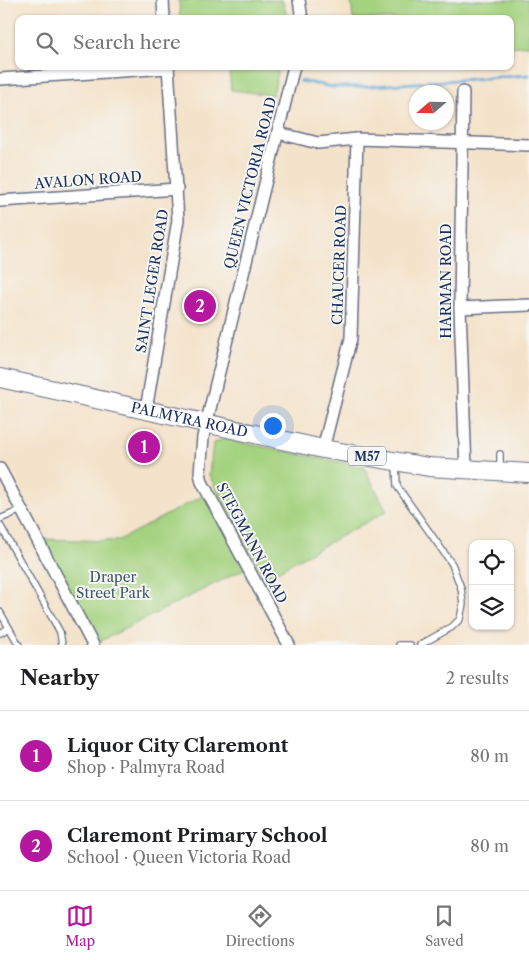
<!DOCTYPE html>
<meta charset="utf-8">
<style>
body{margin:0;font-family:"Libre Caslon Text",serif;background:#f6f6f6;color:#202124}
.controls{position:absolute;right:15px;bottom:15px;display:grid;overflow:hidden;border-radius:10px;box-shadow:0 1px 4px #0004}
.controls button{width:45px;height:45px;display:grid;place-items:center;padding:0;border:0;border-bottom:1px solid #e0e0e0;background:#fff;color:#202124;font:25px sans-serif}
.compass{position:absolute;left:409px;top:85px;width:45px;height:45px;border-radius:50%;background:#fff;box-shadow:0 1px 4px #0004;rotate:250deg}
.you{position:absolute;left:272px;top:425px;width:18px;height:18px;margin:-12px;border:4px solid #fff;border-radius:50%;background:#1a73e8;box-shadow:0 0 0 8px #1a73e833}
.badge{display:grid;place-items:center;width:32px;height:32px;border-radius:50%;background:#b5179e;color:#fff;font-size:16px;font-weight:700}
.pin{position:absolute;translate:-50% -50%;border:2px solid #fff;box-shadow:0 1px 5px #0006}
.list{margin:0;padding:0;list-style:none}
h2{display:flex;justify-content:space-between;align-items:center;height:65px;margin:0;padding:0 20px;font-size:21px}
h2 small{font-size:16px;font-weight:400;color:#757577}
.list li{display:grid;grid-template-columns:32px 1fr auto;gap:15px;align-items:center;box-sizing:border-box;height:90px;padding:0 20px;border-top:1px solid #e0e0e0}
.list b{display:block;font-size:19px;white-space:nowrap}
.list p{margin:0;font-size:16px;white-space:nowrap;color:#757577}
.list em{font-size:16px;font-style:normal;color:#757577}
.icon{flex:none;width:28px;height:28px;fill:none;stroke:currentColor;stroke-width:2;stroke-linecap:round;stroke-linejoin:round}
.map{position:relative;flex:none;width:529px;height:645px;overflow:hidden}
.search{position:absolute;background:#fff;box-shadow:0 1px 4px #0004;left:15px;right:15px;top:15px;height:55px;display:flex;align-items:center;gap:12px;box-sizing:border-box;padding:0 18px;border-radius:10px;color:#757577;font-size:19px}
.sheet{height:245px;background:#fff}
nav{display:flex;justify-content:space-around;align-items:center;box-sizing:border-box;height:70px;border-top:1px solid #e0e0e0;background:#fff;font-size:14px;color:#757577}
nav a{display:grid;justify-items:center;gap:2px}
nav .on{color:#b5179e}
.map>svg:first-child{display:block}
</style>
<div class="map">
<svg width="529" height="645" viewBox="0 0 529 645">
<rect width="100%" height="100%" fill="#f6f6f2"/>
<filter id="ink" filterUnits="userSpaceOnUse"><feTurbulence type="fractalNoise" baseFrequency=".02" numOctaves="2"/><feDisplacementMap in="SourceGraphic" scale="10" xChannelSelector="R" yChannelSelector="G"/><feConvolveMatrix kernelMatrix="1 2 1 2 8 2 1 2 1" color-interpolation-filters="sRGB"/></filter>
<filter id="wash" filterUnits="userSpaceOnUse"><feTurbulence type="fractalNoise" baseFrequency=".0096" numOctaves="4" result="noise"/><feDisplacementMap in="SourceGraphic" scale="20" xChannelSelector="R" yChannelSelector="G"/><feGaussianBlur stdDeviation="1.12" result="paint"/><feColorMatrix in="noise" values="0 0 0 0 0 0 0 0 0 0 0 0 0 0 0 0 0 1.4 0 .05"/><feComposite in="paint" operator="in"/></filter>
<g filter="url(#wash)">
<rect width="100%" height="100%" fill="#f4e3cb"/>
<g fill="#a4d27f" stroke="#60806e">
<polygon points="179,0 282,0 288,19 180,19"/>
<polygon points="351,0 529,0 529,45 510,47 510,19 353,19"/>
<polygon points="229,66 279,66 273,95 231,90"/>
<polygon points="224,439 364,467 387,511 264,578 209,475 213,443"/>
<polygon points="208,493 248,567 93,645 37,539 117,541"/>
</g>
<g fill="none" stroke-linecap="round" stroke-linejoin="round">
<polyline stroke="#62a5d6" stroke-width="3" points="300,81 333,87 359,87 529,75"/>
</g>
</g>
<g filter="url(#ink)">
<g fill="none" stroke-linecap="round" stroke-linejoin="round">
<defs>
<g id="service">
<polyline points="500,454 500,470"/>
<polyline points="396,463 397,486 452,564 461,588 463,604 460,619 452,627 420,645"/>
<polyline points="0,519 21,510"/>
<polyline points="0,525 60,632 62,645"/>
<polyline points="0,612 19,645"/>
<polyline points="0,633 9,628"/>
<polyline points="399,645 410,645"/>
</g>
<g id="minor">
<polyline points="163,0 164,19"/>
<polyline points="299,0 302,19"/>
<polyline points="0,79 168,68"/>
<polyline points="463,92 460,308 466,470"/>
<polyline points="278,133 318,143 357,139 529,145"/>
<polyline points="0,201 177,189"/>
<polyline points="460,308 529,305"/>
<polyline points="146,410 178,220 168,66"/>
<polyline points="323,449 351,338 357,139"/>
<polyline points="0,469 93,645"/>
<polyline points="289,645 202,482 200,473 203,437 294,66"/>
</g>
<g id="primary">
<path id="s1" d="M0 378 323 449 429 467 529 473"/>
</g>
</defs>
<use href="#service" stroke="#676e84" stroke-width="8"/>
<use href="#minor" stroke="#676e84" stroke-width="14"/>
<use href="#primary" stroke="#676e84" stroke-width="20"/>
<use href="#service" stroke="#fff" stroke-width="5.5"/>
<use href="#minor" stroke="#fff" stroke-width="11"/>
<use href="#primary" stroke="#fff" stroke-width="18"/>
</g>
</g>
<g text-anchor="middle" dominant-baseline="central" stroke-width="4" stroke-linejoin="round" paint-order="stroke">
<rect fill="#f6f6f2" stroke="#5d6b8a" stroke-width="1" x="348" y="446.5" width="38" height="19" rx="4"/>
<g font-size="12" font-weight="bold" fill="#1b2f5e">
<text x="367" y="456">M57</text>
</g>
<g font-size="14" fill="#1b2f5e" stroke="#f6f6f2">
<text transform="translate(88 180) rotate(-4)">AVALON ROAD</text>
<text transform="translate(250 183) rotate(-76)">QUEEN VICTORIA ROAD</text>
<text transform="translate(339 265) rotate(-88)">CHAUCER ROAD</text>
<text transform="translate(152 281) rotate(-81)">SAINT LEGER ROAD</text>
<text transform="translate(446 281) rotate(-90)">HARMAN ROAD</text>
<text stroke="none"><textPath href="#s1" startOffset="194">PALMYRA ROAD</textPath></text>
<text transform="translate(252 543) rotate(62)">STEGMANN ROAD</text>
</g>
<g font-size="14" fill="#3d5866" stroke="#f6f6f2">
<text x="113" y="577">Draper<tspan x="113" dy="16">Street Park</tspan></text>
</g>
</g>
</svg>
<div class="controls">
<button><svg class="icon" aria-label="locate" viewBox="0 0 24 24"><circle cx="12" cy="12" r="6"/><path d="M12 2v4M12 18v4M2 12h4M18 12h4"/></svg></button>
<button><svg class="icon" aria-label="layers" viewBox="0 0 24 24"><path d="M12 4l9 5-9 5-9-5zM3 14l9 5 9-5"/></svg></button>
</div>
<svg class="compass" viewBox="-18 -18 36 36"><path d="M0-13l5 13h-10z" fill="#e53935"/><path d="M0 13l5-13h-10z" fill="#757577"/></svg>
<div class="you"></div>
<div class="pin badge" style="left:144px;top:447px">1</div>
<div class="pin badge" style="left:200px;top:306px">2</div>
<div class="search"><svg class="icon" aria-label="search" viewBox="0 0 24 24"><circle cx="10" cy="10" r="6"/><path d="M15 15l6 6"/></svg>Search here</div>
</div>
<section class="sheet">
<h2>Nearby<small>2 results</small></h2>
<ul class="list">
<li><span class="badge">1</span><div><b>Liquor City Claremont</b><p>Shop · Palmyra Road</p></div><em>80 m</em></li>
<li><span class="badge">2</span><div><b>Claremont Primary School</b><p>School · Queen Victoria Road</p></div><em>80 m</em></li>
</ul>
</section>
<nav>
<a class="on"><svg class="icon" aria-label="map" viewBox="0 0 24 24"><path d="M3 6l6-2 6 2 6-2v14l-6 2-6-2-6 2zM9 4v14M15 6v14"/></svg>Map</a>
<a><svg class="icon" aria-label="directions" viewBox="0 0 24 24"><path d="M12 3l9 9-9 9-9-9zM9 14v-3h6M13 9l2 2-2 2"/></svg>Directions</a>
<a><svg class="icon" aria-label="saved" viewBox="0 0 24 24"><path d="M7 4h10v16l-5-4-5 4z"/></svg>Saved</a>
</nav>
